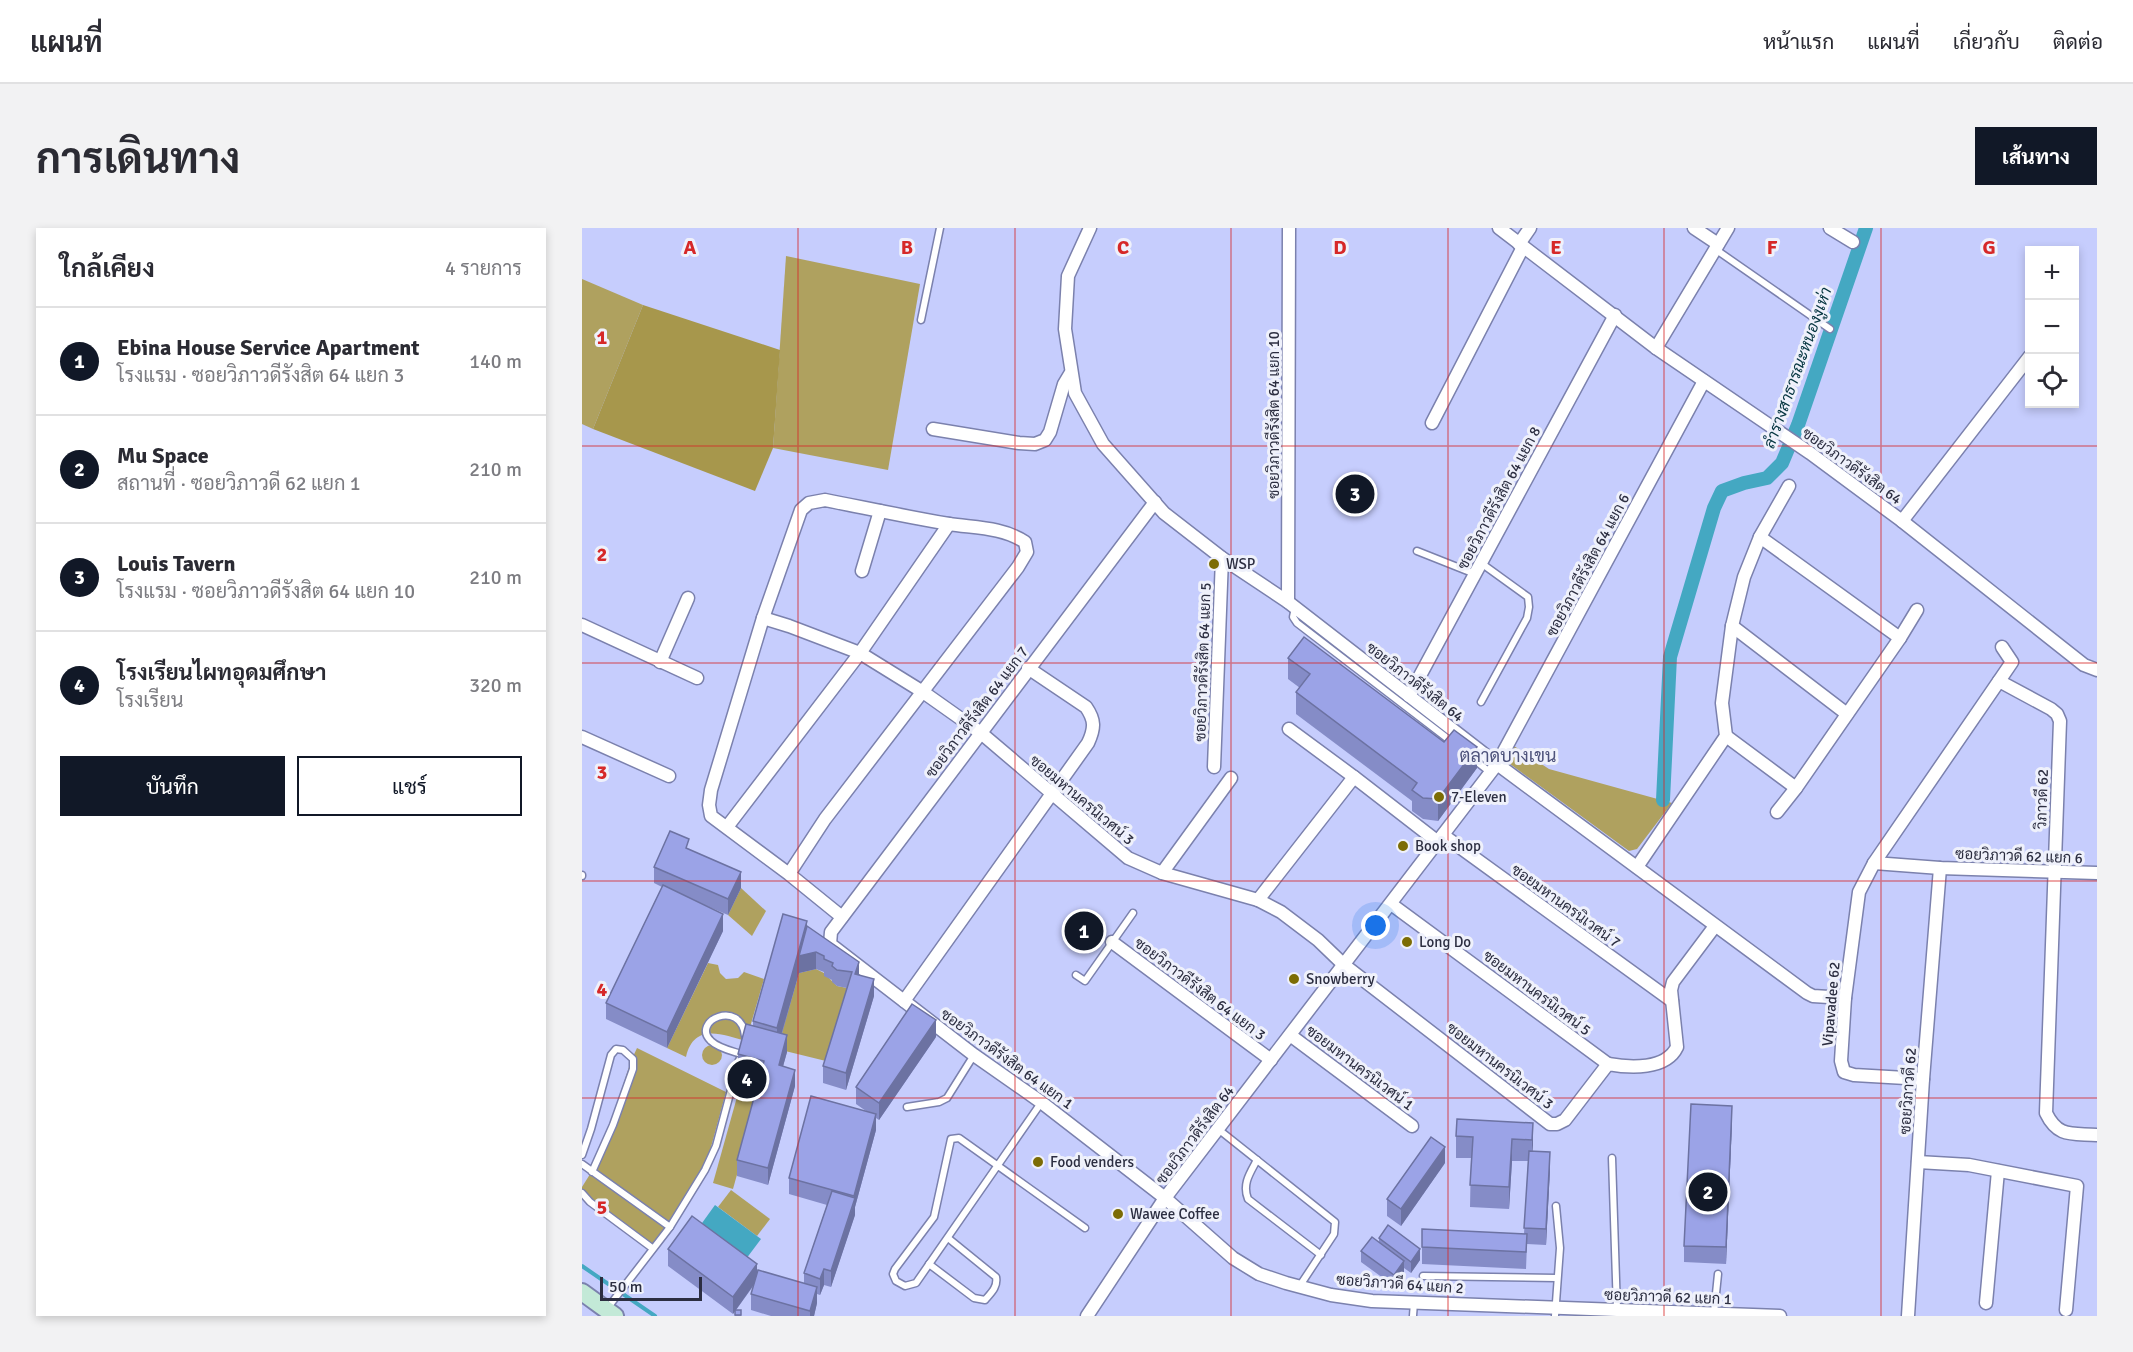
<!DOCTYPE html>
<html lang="th">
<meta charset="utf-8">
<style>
body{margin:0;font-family:Signika,Sarabun,sans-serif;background:#f2f2f3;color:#2b2b33}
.controls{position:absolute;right:18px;top:18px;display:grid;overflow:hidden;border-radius:0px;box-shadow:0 3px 9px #0003}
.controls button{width:54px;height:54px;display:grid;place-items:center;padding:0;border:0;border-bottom:2px solid #e1e1e2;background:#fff;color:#2b2b33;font:30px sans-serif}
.scale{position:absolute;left:18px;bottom:15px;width:102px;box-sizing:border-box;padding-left:6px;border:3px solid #2c2e41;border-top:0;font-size:16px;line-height:21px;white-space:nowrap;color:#2c2e41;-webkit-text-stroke:4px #eff1fb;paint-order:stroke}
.you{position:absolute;left:794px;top:698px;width:21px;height:21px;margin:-15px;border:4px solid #fff;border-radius:50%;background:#1a73e8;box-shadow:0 0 0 9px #1a73e833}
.badge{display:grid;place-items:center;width:39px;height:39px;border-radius:50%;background:#111827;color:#fff;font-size:20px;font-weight:700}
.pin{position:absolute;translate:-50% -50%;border:3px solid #fff;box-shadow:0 2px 6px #0006}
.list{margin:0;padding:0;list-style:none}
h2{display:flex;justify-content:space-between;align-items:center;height:78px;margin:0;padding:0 24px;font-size:26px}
h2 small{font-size:20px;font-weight:400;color:#7c7c81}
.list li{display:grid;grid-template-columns:39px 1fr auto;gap:18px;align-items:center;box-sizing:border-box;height:108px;padding:0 24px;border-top:2px solid #e1e1e2}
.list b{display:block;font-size:22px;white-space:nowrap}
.list p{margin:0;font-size:20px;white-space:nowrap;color:#7c7c81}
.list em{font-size:20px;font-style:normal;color:#7c7c81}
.actions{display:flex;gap:12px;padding:18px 24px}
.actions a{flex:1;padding:14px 0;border:2px solid #111827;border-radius:0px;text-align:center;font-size:21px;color:#111827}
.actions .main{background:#111827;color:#fff}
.icon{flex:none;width:33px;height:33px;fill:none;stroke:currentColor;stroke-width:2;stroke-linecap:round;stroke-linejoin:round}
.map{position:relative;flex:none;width:1515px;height:1088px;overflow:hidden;border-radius:0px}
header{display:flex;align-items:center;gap:36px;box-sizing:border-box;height:84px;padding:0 30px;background:#fff;border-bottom:2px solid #e1e1e2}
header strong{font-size:28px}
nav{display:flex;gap:33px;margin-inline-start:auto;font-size:21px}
.intro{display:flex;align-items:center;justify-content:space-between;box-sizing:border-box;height:144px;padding:0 36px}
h1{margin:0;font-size:42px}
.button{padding:15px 27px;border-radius:0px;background:#111827;color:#fff;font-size:21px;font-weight:700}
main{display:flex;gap:36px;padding:0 36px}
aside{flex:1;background:#fff;border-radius:0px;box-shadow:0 3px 9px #0003}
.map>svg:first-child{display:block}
</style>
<header>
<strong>แผนที่</strong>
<nav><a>หน้าแรก</a><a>แผนที่</a><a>เกี่ยวกับ</a><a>ติดต่อ</a></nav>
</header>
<div class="intro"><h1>การเดินทาง</h1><a class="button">เส้นทาง</a></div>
<main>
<aside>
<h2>ใกล้เคียง<small>4 รายการ</small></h2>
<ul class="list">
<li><span class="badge">1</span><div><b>Ebina House Service Apartment</b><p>โรงแรม · ซอยวิภาวดีรังสิต 64 แยก 3</p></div><em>140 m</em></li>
<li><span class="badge">2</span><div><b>Mu Space</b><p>สถานที่ · ซอยวิภาวดี 62 แยก 1</p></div><em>210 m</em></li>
<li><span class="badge">3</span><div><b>Louis Tavern</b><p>โรงแรม · ซอยวิภาวดีรังสิต 64 แยก 10</p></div><em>210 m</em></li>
<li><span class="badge">4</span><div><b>โรงเรียนไผทอุดมศึกษา</b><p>โรงเรียน</p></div><em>320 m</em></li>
</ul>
<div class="actions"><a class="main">บันทึก</a><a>แชร์</a></div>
</aside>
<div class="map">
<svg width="1515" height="1088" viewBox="0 0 1515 1088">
<rect width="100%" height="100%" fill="#c6cdfd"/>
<g fill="#afa15f">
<polygon points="204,28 338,56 306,242 191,220"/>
<polygon points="0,51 61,77 11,201 0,196"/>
<polygon points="932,518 967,541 1090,575 1055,621 1047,623 924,533"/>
<polygon points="159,660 184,683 170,708 146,687"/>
<path d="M126 735 136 737 138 745 144 751 156 750 162 744 182 751 164 813C139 806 112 795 104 829L85 820Z"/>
<polygon points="234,741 242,745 255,758 270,761 248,834 195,821 217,745"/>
<circle cx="130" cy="827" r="10"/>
<polygon points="55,820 144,864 119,956 74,1020 0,971 0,959 15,935 49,833"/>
<polygon points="162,844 182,849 151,961 131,955"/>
<polygon points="149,962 188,991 175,1008 136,979"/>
</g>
<polygon fill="#a7974c" points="61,77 198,122 191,220 173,263 11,201"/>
<polygon fill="#44a8c2" points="133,977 179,1011 161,1035 115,1002"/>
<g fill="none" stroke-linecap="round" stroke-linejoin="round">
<polyline stroke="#44a8c2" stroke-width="4" points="0,1038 73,1088"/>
<polyline stroke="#44a8c2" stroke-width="14" points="1081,572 1088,429 1132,280 1140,263 1162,255 1185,250 1200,235 1216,197 1284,0"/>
<defs>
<g id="lane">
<polyline points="1133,21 1248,101"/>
<polyline points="339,92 358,0"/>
<polyline points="835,323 893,346"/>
<polyline points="713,380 711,389 715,395 870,514"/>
<polyline points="899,474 945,390 947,379 946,369 899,335"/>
<polyline points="890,530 909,545"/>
<polyline points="0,648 0,647"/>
<polyline points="494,747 503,753 551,685"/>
<path d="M159 826C150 823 136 820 129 813 108 793 159 770 163 808"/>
<polyline points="459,875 334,1055 323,1058 314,1053 311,1046 313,1041 352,989 369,911 377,910 503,1000"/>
<polyline points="325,879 357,874 365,870 392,827"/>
<polyline points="636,901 753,994 752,1006 717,1059"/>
<polyline points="0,927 9,901 29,827 34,821 41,822 51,831 51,841 31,897 10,944"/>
<polyline points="1030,930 1035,1082"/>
<path d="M675 932C668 945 660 956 666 971L739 1027"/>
<polyline points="0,936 88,999"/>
<polyline points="0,965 8,974 70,1020"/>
<path d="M347 1036 392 1070 403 1072C409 1065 416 1059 414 1049L366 1010"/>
<polyline points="841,1048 975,1050"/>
<polyline points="24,1082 88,999 123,942 134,918 157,832"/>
<polyline points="1132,1085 1136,1046"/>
<polyline points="831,1088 832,1074"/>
<polyline points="973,1088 978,1020 974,978"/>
</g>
<g id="street">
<polyline points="508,0 486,48 483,101 493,165 521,216 582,285 640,330 706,374 915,536 1225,765 1231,768 1263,770"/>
<polyline points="917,0 1074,120 1228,225 1320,293 1502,437 1515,442"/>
<polyline points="1112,0 1136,16"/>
<polyline points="1248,0 1271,14"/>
<polyline points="937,16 948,0"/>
<polyline points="1074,120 1146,0"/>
<polyline points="850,195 941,19"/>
<polyline points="351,201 437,215 453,216 463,212 468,204 482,156 488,146"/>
<polyline points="573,274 249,704 248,716 392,827 459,874 583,970 651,1030 677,1046 704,1055 749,1067 790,1073 1198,1088"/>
<polyline points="1320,293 1448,128"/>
<polyline points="1178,309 1318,410"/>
<polyline points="280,343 298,283"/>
<polyline points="706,374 707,0"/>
<path d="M181 390 207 398 278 425 341 464 399 505 546 630 580 645 676 672 699 684 736 712 762 737 968 896H975L983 892 1026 836C1048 840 1084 842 1095 819L1089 762 1091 754 1133 698"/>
<polyline points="0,397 115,450"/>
<polyline points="1150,398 1265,486"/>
<polyline points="78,434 106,370"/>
<polyline points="1417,453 1430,434 1420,419"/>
<polyline points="827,468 1033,87"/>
<polyline points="707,501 772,549"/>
<polyline points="1144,508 1214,560 1318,410 1335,382"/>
<polyline points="0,509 87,548"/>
<polyline points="632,539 640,330"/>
<polyline points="1195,584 1214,560"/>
<polyline points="145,599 278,425 367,296"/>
<polyline points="861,607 1090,773"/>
<polyline points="1292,635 1358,640 1515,645"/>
<polyline points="1055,639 1144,508 1140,475 1150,398 1162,349 1178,309 1207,258"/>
<polyline points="580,645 649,550"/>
<path d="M207 646 243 591 436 339 445 324 443 314C420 299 393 300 367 296 325 289 284 280 243 272L227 275 219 282 181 390 129 562 127 577 129 588 207 646 260 689"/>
<polyline points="676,672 772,549 856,614"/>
<polyline points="809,676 1026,836"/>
<polyline points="530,714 689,832"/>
<path d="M322 773 506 515C513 500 513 492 504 479L446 440"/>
<polyline points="708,807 830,898"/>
<path d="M1341 851 1272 847 1262 844 1259 833 1263 770 1277 664 1292 635 1417 453 1469 481 1475 486 1478 493 1464 885C1476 910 1490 905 1515 907"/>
<polyline points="1336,934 1387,937 1495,958 1484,1082"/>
<polyline points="1404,1075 1416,943"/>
<polyline points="505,1088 583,970 915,536 1122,153"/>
<polyline points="1326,1088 1341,851 1358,640"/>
</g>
<polyline id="secondary" points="0,1064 33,1088"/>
</defs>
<use href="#lane" stroke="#7b81ad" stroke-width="9"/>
<use href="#street" stroke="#7b81ad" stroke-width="15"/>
<use href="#secondary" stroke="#7b81ad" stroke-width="20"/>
<use href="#lane" stroke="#fff" stroke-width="6"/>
<use href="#street" stroke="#fff" stroke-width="12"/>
<use href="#secondary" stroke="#c3e9d7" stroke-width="16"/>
</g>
<g fill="#858cc7">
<polygon points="706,430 895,540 856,593 841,591 830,583 830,573 714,486 714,464 718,460 706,451"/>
<polygon points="107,621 159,660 146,687 120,676 141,703 85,820 24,791 24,775 80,659 72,655 72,639"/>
<polygon points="225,698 277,747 292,768 264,862 241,855 241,838 265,760 255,758 250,754 250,752 242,748 242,744 234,741 217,745 200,806 205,824 201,838 213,858 186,957 155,948 155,932 178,848 156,842 156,826 171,798 171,793"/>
<polygon points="354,809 297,892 294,890 294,902 273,979 273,987 249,1059 242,1057 238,1067 235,1066 235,1075 232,1088 189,1088 169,1082 169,1066 172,1057 154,1082 159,1082 159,1088 153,1088 153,1082 151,1086 86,1038 86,1021 175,1045 222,1055 222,1045 245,977 207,966 207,950 284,883 274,876 274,859"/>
<polygon points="1150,894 1144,1036 1102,1034 1102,1018"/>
<polygon points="951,895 950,923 968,941 964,1017 945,1016 944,1041 840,1036 840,1019 942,1006 946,933 930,933 927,981 888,979 889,930 874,930 874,908"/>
<polygon points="863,935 819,998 805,988 805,971"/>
<polygon points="797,1010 838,1032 829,1045 822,1040 822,1044 812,1058 779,1034 779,1023 797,1014"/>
</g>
<g fill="#6c72a2">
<polygon points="895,519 895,540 856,593 856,571"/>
<polygon points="159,644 159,660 146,687 146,671"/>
<polygon points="141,686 141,703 85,820 85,804"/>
<polygon points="225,693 225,714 234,724 234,741 217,745 195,821 195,800"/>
<polygon points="277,734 277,750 273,746"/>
<polygon points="292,751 292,768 264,862 264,845"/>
<polygon points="354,792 354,809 297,892 297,875"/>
<polygon points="205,807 205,824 197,853 197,837"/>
<polygon points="213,842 213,858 186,957 186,940"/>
<polygon points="1150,878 1150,894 1144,1036 1144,1019"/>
<polygon points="294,886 294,902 273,979 273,987 249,1059 249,1043 272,975 272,968"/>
<polygon points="951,895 951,917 950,934 950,912"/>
<polygon points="930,911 930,933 927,981 927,959"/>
<polygon points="863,919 863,935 819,998 819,981"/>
<polygon points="968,924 968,941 964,1017 964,1001"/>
<polygon points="838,1021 838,1032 829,1045 829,1034"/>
<polygon points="822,1033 822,1044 812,1058 812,1047"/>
<polygon points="175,1036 175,1052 151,1086 151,1069"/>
<polygon points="242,1041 242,1057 238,1067 238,1051"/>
<polygon points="235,1059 235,1075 232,1088 228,1088 228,1083"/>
</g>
<g fill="#9ba3e7" stroke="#6c72a2" stroke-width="1.5">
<polygon points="722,409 862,514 872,502 895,519 856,571 841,570 830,562 835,555 714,464 728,446 706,430"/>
<polygon points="88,603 107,611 104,620 159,644 146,671 72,639"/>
<polygon points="81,657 141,686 85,804 24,775"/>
<polygon points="201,686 225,693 195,800 171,793"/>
<polygon points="225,698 277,734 273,746 292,751 264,845 241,838 270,744 255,742 250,738 251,735 242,731 242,728 234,724 217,728"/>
<polygon points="330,776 354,792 297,875 274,859"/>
<polygon points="164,796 205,807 197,837 213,842 186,940 155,932 182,833 156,826"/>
<polygon points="229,868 294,886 272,968 207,950"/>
<polygon points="1109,876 1150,878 1144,1019 1102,1018"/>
<polygon points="875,891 951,895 950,912 930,911 927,959 888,957 891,909 874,908"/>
<polygon points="849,909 863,919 819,981 805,971"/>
<polygon points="947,923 968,924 964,1001 942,1000"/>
<polygon points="250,963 273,970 249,1043 242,1041 238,1051 222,1045"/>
<polygon points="110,988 175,1036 151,1069 86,1021"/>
<polygon points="806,997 838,1021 829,1034 797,1010"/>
<polygon points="840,1001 945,1006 944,1024 840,1019"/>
<polygon points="790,1009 822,1033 812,1047 779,1023"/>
<polygon points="176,1042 235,1059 228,1083 169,1066"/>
<rect x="153" y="1082" width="6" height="5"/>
</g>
<path fill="none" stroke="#d62828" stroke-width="1.5" stroke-opacity="0.55" d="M216 0V1088M433 0V1088M649 0V1088M866 0V1088M1082 0V1088M1299 0V1088M0 218H1515M0 435H1515M0 653H1515M0 870H1515"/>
<g fill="#7c6c05" stroke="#eff1fb" stroke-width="2">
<circle cx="632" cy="336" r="6"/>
<circle cx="857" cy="569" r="6"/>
<circle cx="821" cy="618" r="6"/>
<circle cx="825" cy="714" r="6"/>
<circle cx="712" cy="751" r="6"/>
<circle cx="456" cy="934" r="6"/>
<circle cx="536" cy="986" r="6"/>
</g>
<g text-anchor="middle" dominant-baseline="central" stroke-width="6" stroke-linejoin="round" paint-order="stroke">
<g font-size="15" fill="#2c2e41" stroke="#eff1fb">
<text transform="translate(692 187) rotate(-90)">ซอยวิภาวดีรังสิต 64 แยก 10</text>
<text transform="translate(1270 238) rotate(36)">ซอยวิภาวดีรังสิต 64</text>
<text transform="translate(917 270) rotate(-62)">ซอยวิภาวดีรังสิต 64 แยก 8</text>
<text transform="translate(1006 337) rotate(-62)">ซอยวิภาวดีรังสิต 64 แยก 6</text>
<text transform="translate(621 434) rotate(-88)">ซอยวิภาวดีรังสิต 64 แยก 5</text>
<text transform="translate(833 454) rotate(38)">ซอยวิภาวดีรังสิต 64</text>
<text transform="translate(395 484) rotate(-53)">ซอยวิภาวดีรังสิต 64 แยก 7</text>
<text transform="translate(1460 571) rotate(-88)">วิภาวดี 62</text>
<text transform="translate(500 572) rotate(40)">ซอยมหานครนิเวศน์ 3</text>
<text transform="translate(1437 628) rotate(2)">ซอยวิภาวดี 62 แยก 6</text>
<text transform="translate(984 678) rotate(36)">ซอยมหานครนิเวศน์ 7</text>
<text transform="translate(618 761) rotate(37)">ซอยวิภาวดีรังสิต 64 แยก 3</text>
<text transform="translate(955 765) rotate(37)">ซอยมหานครนิเวศน์ 5</text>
<text transform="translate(1249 776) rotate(-85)">Vipavadee 62</text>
<text transform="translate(425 831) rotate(36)">ซอยวิภาวดีรังสิต 64 แยก 1</text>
<text transform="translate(918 838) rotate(38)">ซอยมหานครนิเวศน์ 3</text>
<text transform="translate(778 840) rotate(37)">ซอยมหานครนิเวศน์ 1</text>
<text transform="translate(1326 863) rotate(-86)">ซอยวิภาวดี 62</text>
<text transform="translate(613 907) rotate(-53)">ซอยวิภาวดีรังสิต 64</text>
<text transform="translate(818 1056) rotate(4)">ซอยวิภาวดี 64 แยก 2</text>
<text transform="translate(1086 1069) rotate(2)">ซอยวิภาวดี 62 แยก 1</text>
</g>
<g font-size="15" fill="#2c2e41" stroke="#eff1fb" text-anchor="start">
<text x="644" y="336">WSP</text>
<text x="869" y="569">7-Eleven</text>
<text x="833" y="618">Book shop</text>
<text x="837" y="714">Long Do</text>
<text x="724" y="751">Snowberry</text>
<text x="468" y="934">Food venders</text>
<text x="548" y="986">Wawee Coffee</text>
</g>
<g font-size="16" font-style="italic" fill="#053540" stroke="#eff1fb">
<text transform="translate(1216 140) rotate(-70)">ลำรางสาธารณะหนองงูเห่า</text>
</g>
<g font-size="18" fill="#4d527b" stroke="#eff1fb">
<text x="926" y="528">ตลาดบางเขน</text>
</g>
</g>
<g font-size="20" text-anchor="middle" font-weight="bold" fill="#d62828" stroke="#eff1fb" stroke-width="6" stroke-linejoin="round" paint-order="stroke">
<text x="108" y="26">A</text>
<text x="325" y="26">B</text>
<text x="541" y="26">C</text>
<text x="758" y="26">D</text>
<text x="974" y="26">E</text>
<text x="1190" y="26">F</text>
<text x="1407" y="26">G</text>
<text x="20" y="116">1</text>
<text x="20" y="333">2</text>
<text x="20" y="551">3</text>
<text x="20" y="768">4</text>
<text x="20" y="986">5</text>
</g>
</svg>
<div class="controls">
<button>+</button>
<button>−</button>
<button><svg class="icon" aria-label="locate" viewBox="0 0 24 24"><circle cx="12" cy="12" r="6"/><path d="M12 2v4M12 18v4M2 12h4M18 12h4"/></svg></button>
</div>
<div class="scale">50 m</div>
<div class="you"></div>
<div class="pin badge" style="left:502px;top:703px">1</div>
<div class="pin badge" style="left:1126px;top:964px">2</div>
<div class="pin badge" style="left:773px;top:266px">3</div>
<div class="pin badge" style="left:165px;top:851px">4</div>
</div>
</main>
